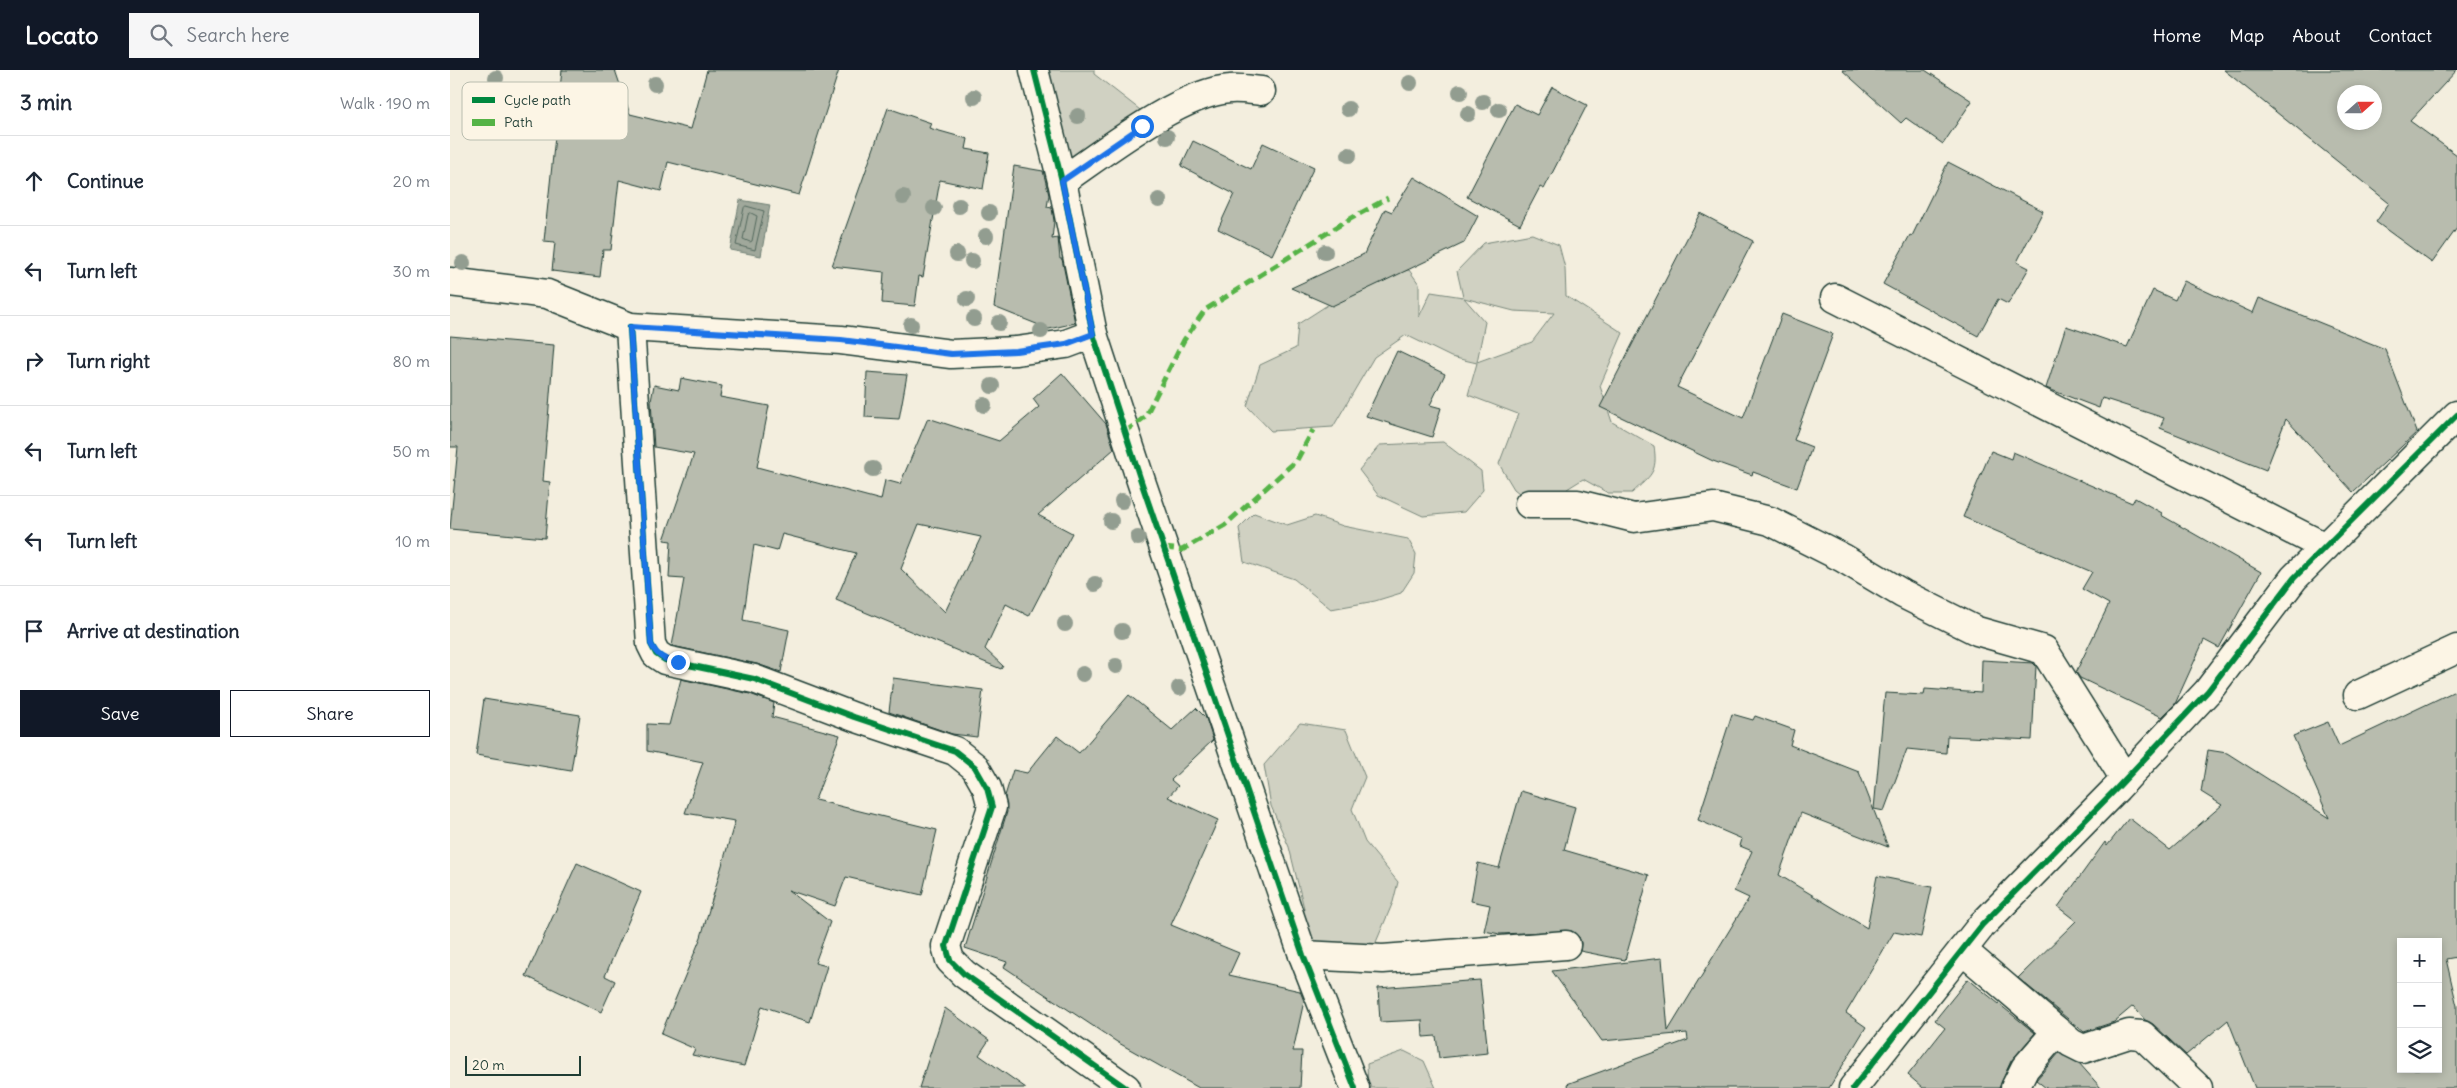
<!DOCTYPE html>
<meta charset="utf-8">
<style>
body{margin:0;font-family:Delius,sans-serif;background:#f6f6f7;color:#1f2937}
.controls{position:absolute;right:15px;bottom:15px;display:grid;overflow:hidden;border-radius:0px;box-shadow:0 2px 8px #0003}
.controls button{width:45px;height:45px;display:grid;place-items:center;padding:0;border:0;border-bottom:1px solid #e0e1e3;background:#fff;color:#1f2937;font:25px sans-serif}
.compass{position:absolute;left:1887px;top:15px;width:45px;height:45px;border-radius:50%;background:#fff;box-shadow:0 2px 8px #0003;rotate:69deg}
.scale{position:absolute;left:15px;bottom:12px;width:116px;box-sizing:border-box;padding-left:5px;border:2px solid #1f3d34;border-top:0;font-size:14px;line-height:18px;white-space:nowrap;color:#1f3d34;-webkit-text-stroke:4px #fcf5e5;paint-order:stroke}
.stop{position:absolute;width:15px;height:15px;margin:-11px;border:4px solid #1a73e8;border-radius:50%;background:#fff}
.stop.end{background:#1a73e8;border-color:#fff;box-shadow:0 1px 5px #0008}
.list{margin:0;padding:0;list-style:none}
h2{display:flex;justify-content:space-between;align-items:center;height:65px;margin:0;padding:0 20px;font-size:21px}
h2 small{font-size:16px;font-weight:400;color:#747a83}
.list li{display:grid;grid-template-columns:32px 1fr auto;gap:15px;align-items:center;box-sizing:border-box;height:90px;padding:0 20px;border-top:1px solid #e0e1e3}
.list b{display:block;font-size:19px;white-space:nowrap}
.list em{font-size:16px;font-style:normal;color:#747a83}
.actions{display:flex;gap:10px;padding:15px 20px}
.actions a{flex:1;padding:11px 0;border:1px solid #111827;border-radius:0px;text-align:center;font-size:18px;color:#111827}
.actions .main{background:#111827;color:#fff}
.icon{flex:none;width:28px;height:28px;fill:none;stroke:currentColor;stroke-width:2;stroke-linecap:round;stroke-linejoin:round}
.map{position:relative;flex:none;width:2007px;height:1018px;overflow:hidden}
header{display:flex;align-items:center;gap:30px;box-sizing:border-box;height:70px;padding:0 25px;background:#111827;color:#fff}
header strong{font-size:24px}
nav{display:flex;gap:28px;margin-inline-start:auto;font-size:18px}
.search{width:350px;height:45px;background:#f6f6f7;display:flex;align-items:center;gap:12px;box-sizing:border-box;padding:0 18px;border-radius:0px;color:#747a83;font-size:19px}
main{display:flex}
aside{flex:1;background:#fff}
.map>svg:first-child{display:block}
</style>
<header>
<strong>Locato</strong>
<div class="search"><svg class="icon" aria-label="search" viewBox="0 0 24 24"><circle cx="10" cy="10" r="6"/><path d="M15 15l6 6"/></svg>Search here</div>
<nav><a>Home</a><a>Map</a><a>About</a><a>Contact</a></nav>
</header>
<main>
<aside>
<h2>3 min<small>Walk · 190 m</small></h2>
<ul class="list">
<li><svg class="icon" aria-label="ahead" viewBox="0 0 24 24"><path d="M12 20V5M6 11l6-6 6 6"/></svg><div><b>Continue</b></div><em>20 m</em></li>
<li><svg class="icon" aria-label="left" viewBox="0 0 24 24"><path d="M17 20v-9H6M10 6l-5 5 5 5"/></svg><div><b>Turn left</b></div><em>30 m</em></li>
<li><svg class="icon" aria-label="right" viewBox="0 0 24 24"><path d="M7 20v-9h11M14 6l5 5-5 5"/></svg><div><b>Turn right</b></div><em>80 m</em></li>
<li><svg class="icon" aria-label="left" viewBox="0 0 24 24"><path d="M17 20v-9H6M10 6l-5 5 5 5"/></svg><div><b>Turn left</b></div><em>50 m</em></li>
<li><svg class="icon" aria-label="left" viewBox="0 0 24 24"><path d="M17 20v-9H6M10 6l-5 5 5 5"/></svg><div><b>Turn left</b></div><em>10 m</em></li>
<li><svg class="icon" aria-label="arrive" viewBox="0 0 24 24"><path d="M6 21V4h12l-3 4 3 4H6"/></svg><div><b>Arrive at destination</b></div></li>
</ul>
<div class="actions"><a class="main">Save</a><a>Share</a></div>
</aside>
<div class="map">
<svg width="2007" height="1018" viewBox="0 0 2007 1018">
<rect width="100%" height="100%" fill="#f3eede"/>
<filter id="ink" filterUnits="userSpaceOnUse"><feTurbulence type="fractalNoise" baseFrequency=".02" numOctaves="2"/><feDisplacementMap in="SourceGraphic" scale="10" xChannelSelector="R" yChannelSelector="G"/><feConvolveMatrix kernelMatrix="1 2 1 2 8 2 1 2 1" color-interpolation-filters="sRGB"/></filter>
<g filter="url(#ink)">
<g fill="#d0d1c2" stroke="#78877b" fill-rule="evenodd">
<polygon points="590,0 644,0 644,4 694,43 618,93"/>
<path d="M1082 164 1109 175 1115 198 1116 226 1173 263 1150 316 1162 352 1204 376C1208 403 1201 405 1182 423H1158L1133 409 1117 419 1116 444 1100 448 1064 419 1049 394 1068 344 1018 325 1027 293 1001 287 956 265 924 287 883 357 821 361 797 336 810 295 846 278 848 254 918 209 959 200 969 214V247L981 222 1013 227 1007 201 1034 173ZM1014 228 1064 241 1104 243 1082 272 1027 292 1035 252Z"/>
<polygon points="993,372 1031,401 1033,420 1014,442 973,446 928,425 909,400 930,375"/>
<polygon points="804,443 837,455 865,446 893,456 958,469 966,484 964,503 951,523 925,531 881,539 844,509 794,492 789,458"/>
<polygon points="850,653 896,660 915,707 902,739 915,772 948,812 943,832 921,884 848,895 854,838 839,777 821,736 814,695"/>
<polygon points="954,981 974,991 986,1018 918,1018 917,994"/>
</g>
<polygon fill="#a0a89b" stroke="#6c7d72" points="290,130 320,135 311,186 280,180"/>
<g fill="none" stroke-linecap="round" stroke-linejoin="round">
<g stroke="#53685d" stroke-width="1">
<polygon points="296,136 314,141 305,180 286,175 294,138"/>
<polygon points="301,143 307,146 302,171 300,172 293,169 298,145"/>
</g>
</g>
<g fill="#b8bcae" stroke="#1f3d34" fill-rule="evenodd">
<polygon points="112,0 165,0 180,44 241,59 257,0 389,0 349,125 218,92 211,121 169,110 161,180 153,180 150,207 102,201 105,172 94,171"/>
<polygon points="1392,0 1475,0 1522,31 1493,74 1456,48 1451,53"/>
<path d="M1774 0H2007L1960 51 2007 85V158L1982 193 1926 152 1939 133ZM1894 22H1924V52H1894Z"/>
<polygon points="1102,17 1137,35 1094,119 1090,117 1070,155 1017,127 1065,34 1087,45"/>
<polygon points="438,38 481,53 479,58 518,69 516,79 539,83 533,119 490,110 473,207 469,206 465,236 432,233 434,202 382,196"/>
<polygon points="743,71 801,99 813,73 864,97 822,185 768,159 784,124 731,96"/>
<polygon points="1498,92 1593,141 1567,192 1579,198 1558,234 1548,229 1528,266 1433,214 1460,165 1462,166"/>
<polygon points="564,96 593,101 599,125 597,137 602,138 604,151 602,169 608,168 610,189 612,189 625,253 599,259 544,237"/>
<polygon points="964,107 1028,146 1014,173 882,236 841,218 914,184 935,139 942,142"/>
<polygon points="1250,143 1303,171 1227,317 1293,348 1332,244 1383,264 1344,370 1362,377 1347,418 1303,402 1302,405 1263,391 1150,337"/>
<polygon points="1734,211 1803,243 1809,228 1935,279 1967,362 1903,422 1836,349 1816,400 1710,358 1714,348 1652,328 1649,338 1596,318 1616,256 1677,277 1703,220 1725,230"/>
<polygon points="0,266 104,275 93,411 100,412 95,468 0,459 8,377 0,377"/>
<polygon points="947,281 995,304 980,335 991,338 982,367 916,346"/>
<polygon points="417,302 457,305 449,349 415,347"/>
<path d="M612 303 656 354 664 379 588 445 622 463 579 546 556 534 535 579 553 596 551 599 386 530 406 483 332 464 327 481 304 475 293 550 339 560 331 602 307 594 222 576 234 509 219 508 221 471 214 470 244 384 204 377 201 331 204 315 229 320 231 308 272 316 270 327 319 336 307 397 431 430 435 410 450 414 478 348 549 371 589 337 583 329ZM469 454 531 467 495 542 451 499Z"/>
<polygon points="1541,381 1561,389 1563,382 1682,433 1685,428 1712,443 1711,445 1811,502 1769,578 1754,570 1725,634 1712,647 1630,608 1626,602 1659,534 1632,519 1642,502 1513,447"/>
<polygon points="1532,590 1583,593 1586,596 1582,670 1497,666 1496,683 1457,679 1434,741 1424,739 1435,623 1474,625 1475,619 1531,623"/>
<polygon points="443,608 533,620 527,667 502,664 439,642"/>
<polygon points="231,609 300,624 324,633 322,647 390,665 365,730 487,760 472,825 396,807 385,836 338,820 380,852 365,893 377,896 360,952 312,936 294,996 242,985 245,979 211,964 251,867 285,751 235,743 253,692 197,681 197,654 219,655"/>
<path d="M2007 620V887L1996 889 2007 936V1018H1805L1778 950 1736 985 1703 954 1695 950 1683 936 1664 952 1634 962 1568 908 1626 851 1608 837 1655 772 1657 776 1679 748 1720 780 1772 735 1751 722 1758 680 1777 683 1879 748 1843 666 1878 652 1889 676ZM1951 872H1988V999H1951Z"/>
<polygon points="679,625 722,660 746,638 756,648 763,670 721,710 728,716 718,727 768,750 721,855 789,883 779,905 850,921 854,931 843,981 852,981 850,1018 749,1018 667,972 554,897 557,892 515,878 557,742 555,726 563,700 577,703 607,666 629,683"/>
<polygon points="34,629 130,645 121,701 26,685"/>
<polygon points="1282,644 1303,650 1305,646 1344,660 1340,675 1409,702 1438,777 1351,743 1329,805 1417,858 1427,806 1482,817 1471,867 1444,862 1396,943 1416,957 1379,1018 1118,1018 1117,1014 1238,970 1237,963 1152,971 1102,901 1212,888 1218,961 1299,828 1284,821 1302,781 1290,776 1292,769 1248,750"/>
<polygon points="1071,721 1125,737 1114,780 1199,805 1175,890 1130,881 1131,873 1129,867 1122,861 1050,864 1034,861 1040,835 1021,831 1028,793 1049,798"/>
<polygon points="127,793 191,822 155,906 165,911 151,942 76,906"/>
<polygon points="1518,909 1585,963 1561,991 1549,1018 1473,1018 1458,1005 1495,958 1485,950"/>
<polygon points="1030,910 1038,983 989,988 986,966 973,967 972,950 930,952 928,918"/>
<polygon points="495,938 539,970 529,985 576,1018 469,1018"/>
<polygon points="1609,983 1629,993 1651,1018 1596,1018 1586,1010"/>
</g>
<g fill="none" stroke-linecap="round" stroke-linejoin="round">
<defs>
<g id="minor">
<polyline points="584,0 612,111 643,264 692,414 853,885 905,1018"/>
<path d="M612 111C653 83 731 22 780 19 790 18 801 20 811 21"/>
<polyline points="0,212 97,224 180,257 391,270 501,284 566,281 616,274 643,264"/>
<polyline points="1385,228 1875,477"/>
<polyline points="180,257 201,574 206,584 215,590 304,609 404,647 505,681 525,697 537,718 542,737 496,876 500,890 514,904 676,1018"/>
<polyline points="1079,434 1128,434 1184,448 1263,437 1320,451 1393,488 1453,524 1527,561 1594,580 1675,709"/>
<polyline points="1908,625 2007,579"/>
<polyline points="1512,880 1621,973 1633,979 1679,964 1692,965 1748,1018"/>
<polyline points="853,885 933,889 1116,875"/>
<polyline points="1403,1018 1532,855 1667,718 1758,621 1844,508 2007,345"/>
<polyline points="1565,1018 1575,998 1607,961"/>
</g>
</defs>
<use href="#minor" stroke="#1f3d34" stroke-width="31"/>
<use href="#minor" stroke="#fcf5e5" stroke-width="28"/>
<g stroke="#55b346" stroke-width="5" stroke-dasharray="10 5" stroke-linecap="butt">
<polyline points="675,362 695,347 734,270 755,240 893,153 938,128"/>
<polyline points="714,478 732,480 775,455 847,390 863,360"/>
</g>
<defs>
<g id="cycleway">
<polyline points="584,0 612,111 643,264 692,414 853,885 905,1018"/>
<polyline points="180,257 201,574 206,584 215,590 304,609 404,647 505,681 525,697 537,718 542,737 496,876 500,890 514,904 676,1018"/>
<polyline points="1403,1018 1532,855 1667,718 1758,621 1844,508 2007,345"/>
</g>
</defs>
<use href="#cycleway" stroke="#fcf5e5" stroke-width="9"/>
<use href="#cycleway" stroke="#00873e" stroke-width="6"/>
</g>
<g fill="#929d90">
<circle cx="46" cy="8" r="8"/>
<circle cx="960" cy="13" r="8"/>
<circle cx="205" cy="14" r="8"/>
<circle cx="1010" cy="22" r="8"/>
<circle cx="524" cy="27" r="8"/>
<circle cx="1033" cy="32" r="8"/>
<circle cx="898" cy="39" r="8"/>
<circle cx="1049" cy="40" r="8"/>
<circle cx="1018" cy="44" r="8"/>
<circle cx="628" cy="46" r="8"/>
<circle cx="717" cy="67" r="8"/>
<circle cx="899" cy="85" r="8"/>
<circle cx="453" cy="127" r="8"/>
<circle cx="709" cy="130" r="8"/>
<circle cx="509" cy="136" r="8"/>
<circle cx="484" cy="138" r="8"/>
<circle cx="539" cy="143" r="8"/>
<circle cx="536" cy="166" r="8"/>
<circle cx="875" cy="182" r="8"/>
<circle cx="507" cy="184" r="8"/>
<circle cx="522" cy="191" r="8"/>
<circle cx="13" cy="193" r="8"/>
<circle cx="517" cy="229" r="8"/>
<circle cx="524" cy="249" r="8"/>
<circle cx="549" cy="253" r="8"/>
<circle cx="461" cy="255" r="8"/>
<circle cx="591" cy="261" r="8"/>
<circle cx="542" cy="316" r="8"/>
<circle cx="534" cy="335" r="8"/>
<circle cx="423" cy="399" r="8"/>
<circle cx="672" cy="431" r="8"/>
<circle cx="661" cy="451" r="8"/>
<circle cx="688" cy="468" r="8"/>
<circle cx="645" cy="514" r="8"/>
<circle cx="615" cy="554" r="8"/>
<circle cx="672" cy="561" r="8"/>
<circle cx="666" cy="596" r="8"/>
<circle cx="633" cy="604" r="8"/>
<circle cx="729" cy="618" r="8"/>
</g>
</g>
<g fill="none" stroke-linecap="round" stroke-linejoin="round" filter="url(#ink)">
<path stroke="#1a73e8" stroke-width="6" d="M228 592C214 590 207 586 201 574L180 257 391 270 501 284 566 281 616 274 643 264 612 111 692 56"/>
</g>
<rect x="12" y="12" width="166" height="58" rx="8" fill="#fcf5e5" stroke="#babeb0" stroke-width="1"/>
<rect x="22" y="27" width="23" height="6" fill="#00873e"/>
<rect x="22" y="49" width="23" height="7" fill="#55b346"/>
<g font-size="14" fill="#1f3d34">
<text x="54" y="35">Cycle path</text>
<text x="54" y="57">Path</text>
</g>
</svg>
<div class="controls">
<button>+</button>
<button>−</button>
<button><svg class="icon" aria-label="layers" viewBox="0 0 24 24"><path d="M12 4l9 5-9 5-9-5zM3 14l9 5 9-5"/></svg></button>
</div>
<svg class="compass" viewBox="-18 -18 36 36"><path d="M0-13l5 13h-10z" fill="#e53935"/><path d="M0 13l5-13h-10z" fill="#747a83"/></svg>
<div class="scale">20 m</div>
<div class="stop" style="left:692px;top:56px"></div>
<div class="stop end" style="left:228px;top:592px"></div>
</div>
</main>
